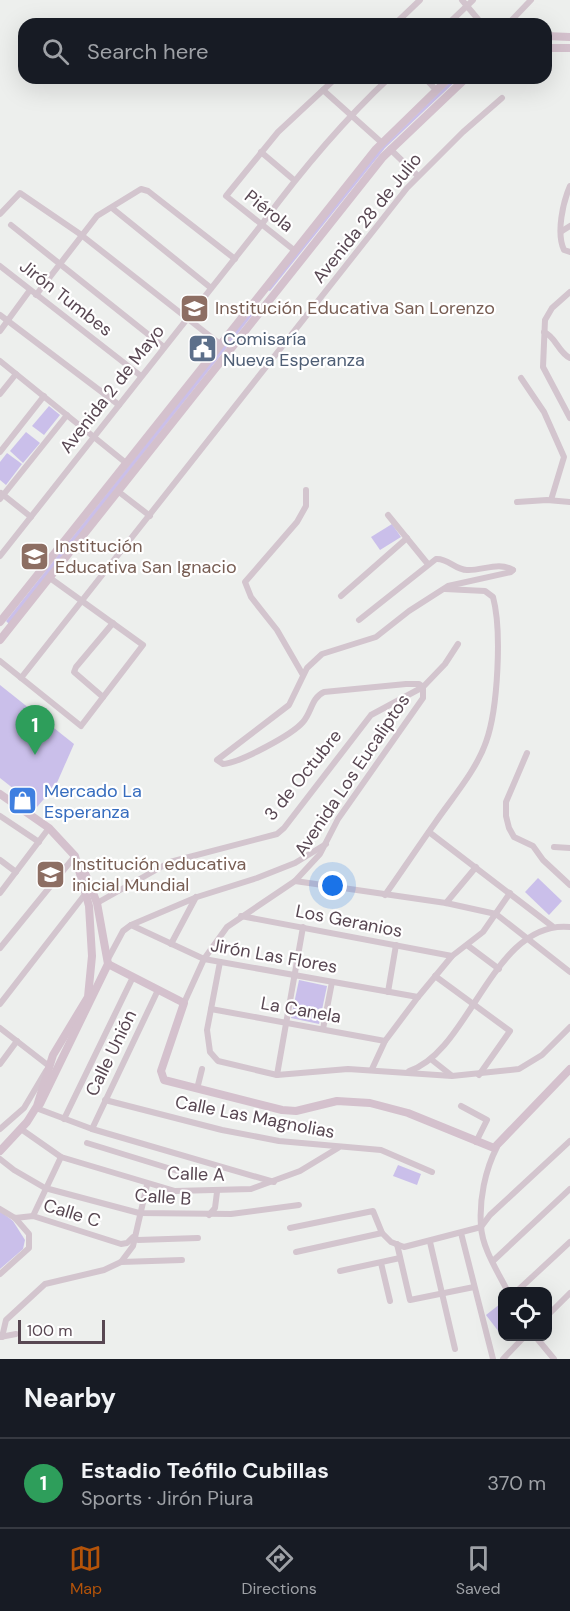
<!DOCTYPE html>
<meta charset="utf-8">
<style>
body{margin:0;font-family:"DM Sans",sans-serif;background:#20242c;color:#f1f3f6}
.controls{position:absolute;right:18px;bottom:18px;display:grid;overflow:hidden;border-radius:12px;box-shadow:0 6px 24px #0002}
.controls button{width:54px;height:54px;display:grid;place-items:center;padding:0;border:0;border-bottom:2px solid #363941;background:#171b24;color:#f1f3f6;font:30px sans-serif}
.scale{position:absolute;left:18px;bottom:15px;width:87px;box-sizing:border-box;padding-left:6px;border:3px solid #584752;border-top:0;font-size:16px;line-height:21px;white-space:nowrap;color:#584752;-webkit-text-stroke:4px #fff;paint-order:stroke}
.you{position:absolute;left:333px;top:886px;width:21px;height:21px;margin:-15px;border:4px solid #fff;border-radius:50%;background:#1a73e8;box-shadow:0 0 0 9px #1a73e833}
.badge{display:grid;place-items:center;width:39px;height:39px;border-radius:50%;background:#b45309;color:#fff;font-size:20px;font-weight:700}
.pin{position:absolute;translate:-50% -50px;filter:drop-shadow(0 2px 3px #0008)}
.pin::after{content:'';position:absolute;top:32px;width:21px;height:18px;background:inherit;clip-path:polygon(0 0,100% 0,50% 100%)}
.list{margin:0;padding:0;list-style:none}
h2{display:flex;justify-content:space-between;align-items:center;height:78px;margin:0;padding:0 24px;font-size:26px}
h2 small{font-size:20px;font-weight:400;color:#9ea1a6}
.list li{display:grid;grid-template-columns:39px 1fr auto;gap:18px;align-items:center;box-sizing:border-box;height:90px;padding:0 24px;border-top:2px solid #363941}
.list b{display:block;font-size:22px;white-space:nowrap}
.list p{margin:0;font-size:20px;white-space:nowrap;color:#9ea1a6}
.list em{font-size:20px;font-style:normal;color:#9ea1a6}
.icon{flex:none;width:33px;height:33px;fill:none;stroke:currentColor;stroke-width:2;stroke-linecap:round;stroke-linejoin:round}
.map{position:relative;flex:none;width:570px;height:1359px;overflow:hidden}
.search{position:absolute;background:#171b24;box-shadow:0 6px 24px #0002;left:18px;right:18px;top:18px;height:66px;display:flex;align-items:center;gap:15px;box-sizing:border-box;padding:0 21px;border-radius:18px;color:#9ea1a6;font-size:22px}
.sheet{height:168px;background:#171b24}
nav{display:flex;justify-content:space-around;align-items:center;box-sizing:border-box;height:84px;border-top:2px solid #363941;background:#171b24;font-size:16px;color:#9ea1a6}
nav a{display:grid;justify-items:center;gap:3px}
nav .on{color:#b45309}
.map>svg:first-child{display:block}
</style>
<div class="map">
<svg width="570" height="1359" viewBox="0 0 570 1359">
<rect width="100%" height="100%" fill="#edefed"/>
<g fill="#cabfea">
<polygon points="454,78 459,78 385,148 270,291 268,290 375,155"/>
<polygon points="255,306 258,308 9,624 6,621"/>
<polygon points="49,406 60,415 44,435 32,426"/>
<polygon points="26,432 40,443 23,463 10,451"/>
<polygon points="7,453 22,464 6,485 0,480 0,462"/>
<polygon points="392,524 401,537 380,550 371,537"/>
<polygon points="0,685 74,744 56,785 37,807 0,778"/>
<polygon points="538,878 562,901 549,915 525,892"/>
<polygon points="299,980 327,986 319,1024 291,1018"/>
<polygon points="398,1165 421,1174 417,1185 393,1176"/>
<polygon points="0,1211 13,1221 25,1240 23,1249 0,1269"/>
<polygon points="500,1304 502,1308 502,1336 486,1315"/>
</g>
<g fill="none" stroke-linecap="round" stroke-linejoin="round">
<g stroke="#d3c5ce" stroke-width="6">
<polyline points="462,0 482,24"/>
<polyline points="395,24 420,0"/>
<polyline points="448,24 473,0"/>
<polyline points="508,24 531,0"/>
<polyline points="425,78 436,90"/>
<polyline points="323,90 381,142"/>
<polyline points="390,149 418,176"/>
<polyline points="261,152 294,180"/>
<path d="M570 186C563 202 556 233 564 250L570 252"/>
<polyline points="112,208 211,288"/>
<polyline points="0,214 20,193 80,234 220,344"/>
<polyline points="11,225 164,347"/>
<polyline points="562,231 570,226"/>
<polyline points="294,250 226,196 278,132 336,78"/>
<polyline points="0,266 141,376"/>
<polyline points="570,292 552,308 545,320 543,367 570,418"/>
<polyline points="36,295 97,216 141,189 148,191 235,259"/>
<polyline points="0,315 119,405"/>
<polyline points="0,331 30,290"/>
<path d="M544 332C556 337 558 352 570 358"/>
<polyline points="0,361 126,463"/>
<polyline points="521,378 544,412 564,457 551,500"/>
<polyline points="0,394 16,374"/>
<polyline points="0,452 44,396"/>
<polyline points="119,492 150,516"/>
<polyline points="1,493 31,517"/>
<polyline points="0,499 67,415"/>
<polyline points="517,502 547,500 570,502"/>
<polyline points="388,515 427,563"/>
<path d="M0 556 262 224C301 171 341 123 389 78"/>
<polyline points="341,596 407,538"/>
<path d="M359 620 436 559C448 558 455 570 467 570 482 571 499 561 513 570"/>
<polyline points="0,661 81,726 143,645 50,578"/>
<polyline points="303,675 277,630 251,597 245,582 297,522 306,506 306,490"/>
<polyline points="21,678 407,188 463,132 502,98"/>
<path d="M423 687 419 684H406L324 692C311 698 312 712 303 722 292 735 239 763 223 764L217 760 289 705 307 668 322 654 376 637 409 611 448 586 511 572 513 570"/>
<polyline points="103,697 74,672 76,667 113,623"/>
<polyline points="527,753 506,802 506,816 509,828 514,837 533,846 543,860 570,885"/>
<polyline points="0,816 39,842"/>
<polyline points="429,832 552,926"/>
<polyline points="554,847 570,848"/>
<polyline points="0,860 16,872"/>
<polyline points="295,881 446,903 496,914 570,972"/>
<polyline points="0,893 49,828"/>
<path d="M385 895C402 871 418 847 435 823 452 798 476 771 486 742 498 709 502 630 493 597L485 591 445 589"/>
<polyline points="97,903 170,862 277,834 284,828 371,715 423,687"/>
<polyline points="446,903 476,867"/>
<polyline points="241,916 452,956"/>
<polyline points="131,925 204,959 418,997"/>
<polyline points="171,944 196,897"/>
<polyline points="467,945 499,969"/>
<polyline points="0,948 75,856"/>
<polyline points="108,959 123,931 131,925 197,897 257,878 295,863 326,844"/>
<polyline points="220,962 207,1030 210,1052 218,1061 277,1075 348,1069 452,1076 519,1069 542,1055 570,1027"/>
<polyline points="435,976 510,1031 479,1075"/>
<polyline points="388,992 396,945"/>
<polyline points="184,1003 204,959 227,927 295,881 320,854 338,819 423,698 423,687 445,664 458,644"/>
<polyline points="0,1004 86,893"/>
<polyline points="211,1009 385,1041"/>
<polyline points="0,1028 49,1066"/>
<polyline points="323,1029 332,982"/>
<polyline points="432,1060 451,1075"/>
<polyline points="0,1064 17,1041"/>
<polyline points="372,1069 385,1041 418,997 452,956 483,932 510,893"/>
<path d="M409 1071C470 1052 493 919 570 927"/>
<polyline points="277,1075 303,927"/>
<polyline points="197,1089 202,1069"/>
<polyline points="105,1100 222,1130 279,1141 381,1150 432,1172"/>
<polyline points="461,1106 487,1120 476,1142"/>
<polyline points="36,1108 92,1129 274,1182"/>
<polyline points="64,1119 133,977"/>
<polyline points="0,1129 24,1108 46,1071"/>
<polyline points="21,1129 61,1157 175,1191 251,1189 300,1171 338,1148"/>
<polyline points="92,1129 158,990"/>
<polyline points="87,1143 181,1172"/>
<path d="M497 1147C485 1170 479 1200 481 1226 482 1248 498 1272 508 1292"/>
<polyline points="0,1159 14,1170 45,1188 139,1213 231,1214 299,1205"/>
<polyline points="0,1209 15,1218 33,1216 121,1244 127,1243 133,1237 138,1240 198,1238"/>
<polyline points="209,1215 215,1208 217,1192"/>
<polyline points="33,1216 61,1157"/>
<polyline points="290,1228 373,1211 382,1233"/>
<polyline points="461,1233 493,1359"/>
<polyline points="430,1242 455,1349"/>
<polyline points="397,1244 410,1300 474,1287"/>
<polyline points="296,1252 382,1233 391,1242 404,1247 481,1227 490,1215 570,1141"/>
<polyline points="493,1261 570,1189"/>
<polyline points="121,1262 182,1260"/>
<polyline points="381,1263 390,1301"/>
<polyline points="340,1271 400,1258"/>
<polyline points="0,1274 29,1248 29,1234 15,1218"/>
<polyline points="516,1292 570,1242"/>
<polyline points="548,1315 570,1293"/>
<polyline points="535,1336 554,1359"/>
<polyline points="0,1337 16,1334"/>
<polyline points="2,1337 6,1320 45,1284 104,1270 121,1262 133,1246 147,1185"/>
<polyline points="503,1359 525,1336"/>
</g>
<g stroke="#d4c1cd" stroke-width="8">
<polyline points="546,36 570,37"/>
<polyline points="546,48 570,48"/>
<polyline points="0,622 376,149 449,78"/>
<polyline points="0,640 383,157 466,78"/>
<polyline points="0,794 49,828 75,856 89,906 92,956 88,997 53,1055 37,1106 27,1122 0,1151"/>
<polyline points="108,964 184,1003 161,1071 164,1080 282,1110 296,1111 337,1101 370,1103 408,1113 494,1148 570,1069"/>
<polyline points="40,1104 108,964 97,903 85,873"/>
</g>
</g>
<defs>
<symbol id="school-square" viewBox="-11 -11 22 22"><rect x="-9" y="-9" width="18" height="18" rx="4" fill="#8d6e63" stroke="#fff"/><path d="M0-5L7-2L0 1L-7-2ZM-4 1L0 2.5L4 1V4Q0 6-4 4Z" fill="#fff"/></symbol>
<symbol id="civic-square" viewBox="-11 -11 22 22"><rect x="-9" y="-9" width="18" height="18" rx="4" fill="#5c6f8a" stroke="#fff"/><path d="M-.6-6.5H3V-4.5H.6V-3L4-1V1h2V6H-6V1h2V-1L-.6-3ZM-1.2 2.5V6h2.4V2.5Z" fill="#fff"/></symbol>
<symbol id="shop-square" viewBox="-11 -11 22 22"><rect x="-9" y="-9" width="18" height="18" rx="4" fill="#3f7fe0" stroke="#fff"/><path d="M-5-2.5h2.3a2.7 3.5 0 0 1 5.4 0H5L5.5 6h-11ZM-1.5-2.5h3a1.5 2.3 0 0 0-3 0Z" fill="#fff"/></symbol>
</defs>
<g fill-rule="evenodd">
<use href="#school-square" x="178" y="292" width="33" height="33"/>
<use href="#civic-square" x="186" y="332" width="33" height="33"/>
<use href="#school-square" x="18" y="540" width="33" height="33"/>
<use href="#shop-square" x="6" y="784" width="33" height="33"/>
<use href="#school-square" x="34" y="858" width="33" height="33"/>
</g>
<g text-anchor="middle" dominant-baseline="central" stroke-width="4.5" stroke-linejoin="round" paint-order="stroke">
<g font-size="18" fill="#584752" stroke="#fff">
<text transform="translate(269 211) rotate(38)">Piérola</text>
<text transform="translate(367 218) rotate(-51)">Avenida 28 de Julio</text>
<text transform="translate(66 298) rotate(38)">Jirón Tumbes</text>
<text transform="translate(112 389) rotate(-52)">Avenida 2 de Mayo</text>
<text transform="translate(303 775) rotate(-51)">3 de Octubre</text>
<text transform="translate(352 775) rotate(-56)">Avenida Los Eucaliptos</text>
<text transform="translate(349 921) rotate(11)">Los Geranios</text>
<text transform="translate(274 956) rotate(10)">Jirón Las Flores</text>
<text transform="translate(301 1010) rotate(10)">La Canela</text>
<text transform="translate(111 1053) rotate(-64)">Calle Unión</text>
<text transform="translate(255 1117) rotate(11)">Calle Las Magnolias</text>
<text transform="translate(196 1174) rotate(2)">Calle A</text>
<text transform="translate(163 1197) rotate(4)">Calle B</text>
<text transform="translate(72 1213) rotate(17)">Calle C</text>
</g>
<g font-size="18" fill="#785e54" stroke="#fff" text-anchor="start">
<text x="215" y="308">Institución Educativa San Lorenzo</text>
<text x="55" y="546">Institución<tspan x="55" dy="21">Educativa San Ignacio</tspan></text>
<text x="72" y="864">Institución educativa<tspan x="72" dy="21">inicial Mundial</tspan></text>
</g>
<g font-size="18" fill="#4e5e75" stroke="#fff" text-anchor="start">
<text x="223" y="339">Comisaría<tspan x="223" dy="21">Nueva Esperanza</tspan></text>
</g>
<g font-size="18" fill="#366cbe" stroke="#fff" text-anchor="start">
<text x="44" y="791">Mercado La<tspan x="44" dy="21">Esperanza</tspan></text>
</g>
</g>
</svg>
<div class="controls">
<button><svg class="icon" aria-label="locate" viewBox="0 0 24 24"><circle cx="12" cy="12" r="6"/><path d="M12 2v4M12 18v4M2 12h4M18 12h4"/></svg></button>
</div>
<div class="scale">100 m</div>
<div class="you"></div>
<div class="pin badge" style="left:35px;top:755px;background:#2e9e5b">1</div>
<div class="search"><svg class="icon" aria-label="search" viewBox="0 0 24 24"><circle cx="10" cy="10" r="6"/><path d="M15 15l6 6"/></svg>Search here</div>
</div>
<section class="sheet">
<h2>Nearby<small></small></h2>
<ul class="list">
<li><span class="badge" style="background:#2e9e5b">1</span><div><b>Estadio Teófilo Cubillas</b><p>Sports · Jirón Piura</p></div><em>370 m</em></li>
</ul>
</section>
<nav>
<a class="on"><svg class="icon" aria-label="map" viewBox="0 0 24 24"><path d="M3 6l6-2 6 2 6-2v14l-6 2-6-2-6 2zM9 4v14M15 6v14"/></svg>Map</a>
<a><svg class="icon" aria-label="directions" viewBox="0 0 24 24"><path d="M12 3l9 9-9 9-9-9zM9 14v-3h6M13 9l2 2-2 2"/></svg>Directions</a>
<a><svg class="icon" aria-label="saved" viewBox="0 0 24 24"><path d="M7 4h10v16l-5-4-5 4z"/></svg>Saved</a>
</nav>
